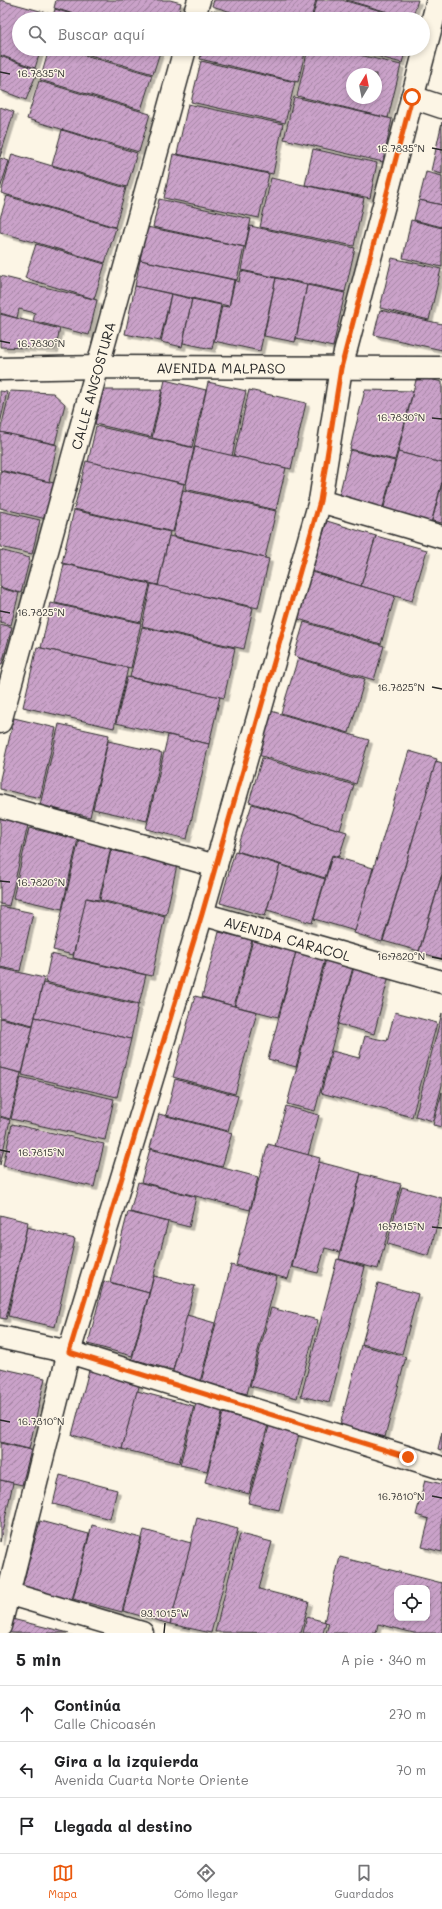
<!DOCTYPE html>
<html lang="es">
<meta charset="utf-8">
<style>
body{margin:0;font-family:Mali,sans-serif;background:#f6f6f6;color:#202124}
.controls{position:absolute;right:12px;bottom:12px;display:grid;overflow:hidden;border-radius:8px;box-shadow:0 2px 6px #0003}
.controls button{width:36px;height:36px;display:grid;place-items:center;padding:0;border:0;border-bottom:1px solid #e0e0e0;background:#fff;color:#202124;font:20px sans-serif}
.compass{position:absolute;left:346px;top:68px;width:36px;height:36px;border-radius:50%;background:#fff;box-shadow:0 2px 6px #0003;rotate:10deg}
.stop{position:absolute;width:12px;height:12px;margin:-9px;border:3px solid #ea580c;border-radius:50%;background:#fff}
.stop.end{background:#ea580c;border-color:#fff;box-shadow:0 1px 4px #0008}
.list{margin:0;padding:0;list-style:none}
h2{display:flex;justify-content:space-between;align-items:center;height:52px;margin:0;padding:0 16px;font-size:17px}
h2 small{font-size:13px;font-weight:400;color:#757577}
.list li{display:grid;grid-template-columns:26px 1fr auto;gap:12px;align-items:center;box-sizing:border-box;height:56px;padding:0 16px;border-top:1px solid #e0e0e0}
.list b{display:block;font-size:15px;white-space:nowrap}
.list p{margin:0;font-size:13px;white-space:nowrap;color:#757577}
.list em{font-size:13px;font-style:normal;color:#757577}
.icon{flex:none;width:22px;height:22px;fill:none;stroke:currentColor;stroke-width:2;stroke-linecap:round;stroke-linejoin:round}
.map{position:relative;flex:none;width:442px;height:1633px;overflow:hidden}
.search{position:absolute;background:#fff;box-shadow:0 2px 6px #0003;left:12px;right:12px;top:12px;height:44px;display:flex;align-items:center;gap:10px;box-sizing:border-box;padding:0 14px;border-radius:22px;color:#757577;font-size:15px}
.sheet{height:220px;background:#fff}
nav{display:flex;justify-content:space-around;align-items:center;box-sizing:border-box;height:56px;border-top:1px solid #e0e0e0;background:#fff;font-size:11px;color:#757577}
nav a{display:grid;justify-items:center;gap:2px}
nav .on{color:#ea580c}
.map>svg:first-child{display:block}
</style>
<div class="map">
<svg width="442" height="1633" viewBox="0 0 442 1633">
<defs>
<pattern id="building-hatch" width="6" height="6" patternUnits="userSpaceOnUse"><rect width="6" height="6" fill="#caa2c9"/><path d="M-1 1l2-2M0 6l6-6M5 7l2-2" fill="none" stroke="#a484a3"/></pattern>
<filter id="shadow"><feDropShadow dx="3.5" dy="3.5" stdDeviation="0" flood-color="#0004"/></filter>
</defs>
<rect width="100%" height="100%" fill="#fcf5e5"/>
<filter id="ink" filterUnits="userSpaceOnUse"><feTurbulence type="fractalNoise" baseFrequency=".025" numOctaves="2"/><feDisplacementMap in="SourceGraphic" scale="8" xChannelSelector="R" yChannelSelector="G"/><feConvolveMatrix kernelMatrix="1 2 1 2 8 2 1 2 1" color-interpolation-filters="sRGB"/></filter>
<g filter="url(#ink)">
<g fill="url(#building-hatch)" stroke="#2b2b2b" fill-rule="evenodd" filter="url(#shadow)">
<polygon points="0,0 51,14 50,19 19,19 19,49 41,49 35,68 0,55"/>
<polygon points="56,0 170,0 181,3 177,19 90,19 54,8"/>
<polygon points="214,0 316,0 311,19 254,19 212,6"/>
<polygon points="317,0 342,0 411,19 312,19"/>
<polygon points="346,0 418,0 412,19"/>
<polygon points="55,9 87,19 52,19"/>
<polygon points="211,10 240,19 209,19"/>
<polygon points="49,49 64,49 152,75 141,110 40,80"/>
<polygon points="70,49 161,49 153,74"/>
<polygon points="202,49 306,49 298,82 200,59"/>
<path d="M308 49H335L401 65 388 118 297 96ZM352 74H376V98H352Z"/>
<polygon points="349,49 406,49 402,63"/>
<polygon points="0,56 38,70 26,100 0,90"/>
<polygon points="201,61 295,82 285,123 191,102"/>
<polygon points="39,81 150,114 139,152 27,119"/>
<polygon points="294,97 392,119 383,162 284,139"/>
<polygon points="188,104 283,124 273,174 177,154"/>
<polygon points="0,107 14,112 0,157"/>
<polygon points="442,122 442,174 431,171"/>
<polygon points="62,130 137,153 127,187 52,165"/>
<polygon points="313,149 377,163 370,198 305,185"/>
<polygon points="12,154 126,188 115,227 1,193"/>
<polygon points="173,154 269,174 259,218 164,198"/>
<polygon points="0,158 9,161 0,189"/>
<polygon points="426,172 442,176 442,205 419,200"/>
<polygon points="271,178 364,198 354,246 260,227"/>
<polygon points="7,196 116,228 105,263 0,232 0,218"/>
<polygon points="159,199 251,219 245,247 153,227"/>
<polygon points="419,200 442,205 442,227 414,220"/>
<polygon points="411,220 442,228 442,267 403,258"/>
<polygon points="250,226 355,248 345,292 241,270"/>
<polygon points="147,227 244,247 237,280 140,260"/>
<polygon points="36,244 105,264 94,299 25,278"/>
<polygon points="392,258 441,269 429,320 380,308"/>
<polygon points="140,260 234,280 229,306 135,286"/>
<polygon points="241,271 276,278 260,351 214,341 222,306 229,307 235,280 239,282"/>
<polygon points="0,276 97,300 89,335 33,321 35,313 19,309 17,318 0,313"/>
<polygon points="276,278 307,285 295,342 264,336"/>
<polygon points="307,285 345,293 333,347 296,339"/>
<polygon points="135,286 171,294 160,341 125,334"/>
<polygon points="171,294 192,299 182,347 161,342"/>
<polygon points="192,299 221,305 212,349 183,343"/>
<polygon points="380,310 442,324 442,350 374,335"/>
<polygon points="0,314 60,329 55,349 0,347"/>
<polygon points="417,376 442,382 442,463 398,452"/>
<polygon points="165,380 206,390 192,447 152,438"/>
<polygon points="208,382 246,391 232,456 194,447"/>
<polygon points="103,390 162,390 151,437 95,424"/>
<polygon points="249,390 306,403 291,469 234,456"/>
<polygon points="365,390 413,391 395,460 350,449"/>
<polygon points="0,391 7,392 0,424"/>
<polygon points="10,391 53,393 65,404 55,444 0,432"/>
<polygon points="96,426 194,448 186,484 88,462"/>
<polygon points="0,432 57,445 49,482 0,470"/>
<polygon points="195,447 286,468 276,510 185,489"/>
<polygon points="350,450 395,461 381,515 337,504"/>
<polygon points="398,452 442,463 442,482 430,527 382,515"/>
<polygon points="86,461 184,484 173,532 74,509"/>
<polygon points="0,471 54,483 46,519 0,508"/>
<polygon points="442,483 442,523 432,521"/>
<polygon points="183,490 276,511 265,558 173,536"/>
<polygon points="74,510 170,532 158,585 62,563"/>
<polygon points="0,511 40,520 32,554 0,547"/>
<polygon points="327,521 376,536 361,586 312,571"/>
<polygon points="169,536 269,559 258,608 158,586"/>
<polygon points="376,536 427,550 412,601 361,586"/>
<polygon points="0,550 30,558 21,593 0,587"/>
<polygon points="64,564 150,584 141,622 55,603"/>
<polygon points="309,571 395,596 381,644 295,618"/>
<polygon points="151,584 253,608 244,649 142,626"/>
<polygon points="0,588 19,593 11,625 0,622"/>
<polygon points="51,603 141,623 131,668 41,648"/>
<polygon points="304,622 384,646 374,680 294,656"/>
<polygon points="0,624 12,627 2,664 0,664"/>
<polygon points="142,627 235,648 224,698 130,677"/>
<polygon points="37,647 128,668 114,728 23,707"/>
<polygon points="298,658 365,679 349,733 281,713"/>
<polygon points="127,677 220,697 209,744 116,723"/>
<polygon points="271,711 369,740 356,784 258,755"/>
<polygon points="14,718 56,728 40,798 0,789 0,779"/>
<polygon points="59,724 109,735 90,817 40,805"/>
<polygon points="168,735 209,744 187,839 146,829"/>
<polygon points="108,741 162,753 147,821 93,809"/>
<polygon points="409,751 437,759 382,942 354,933"/>
<polygon points="262,758 354,785 340,830 249,802"/>
<polygon points="436,761 442,763 442,874 419,951 383,941"/>
<polygon points="252,804 347,832 339,857 332,855 325,878 237,851"/>
<polygon points="0,818 28,825 9,906 0,904"/>
<polygon points="29,828 78,839 62,909 13,898"/>
<polygon points="79,840 111,847 99,900 87,898 73,955 53,950"/>
<polygon points="111,850 177,865 166,915 100,900"/>
<polygon points="235,851 280,865 265,916 220,903"/>
<polygon points="332,856 373,868 355,931 314,919"/>
<polygon points="280,865 325,879 312,923 267,910"/>
<polygon points="442,875 442,959 419,952"/>
<polygon points="86,898 165,916 152,976 73,958"/>
<polygon points="0,906 33,913 20,971 0,967"/>
<polygon points="219,932 252,940 234,1006 202,997"/>
<polygon points="253,940 296,952 278,1017 235,1006"/>
<polygon points="296,952 325,959 296,1067 268,1059"/>
<polygon points="51,954 146,975 139,1004 45,982"/>
<polygon points="326,959 353,967 315,1111 287,1104"/>
<polygon points="354,967 389,976 374,1034 338,1024"/>
<polygon points="0,968 44,978 33,1025 0,1017"/>
<polygon points="43,983 138,1005 131,1039 35,1017"/>
<polygon points="195,996 257,1012 235,1094 173,1077"/>
<polygon points="395,1012 437,1023 412,1117 321,1093 332,1051 359,1058 365,1036 387,1041"/>
<polygon points="442,1013 442,1085 433,1121 415,1116"/>
<polygon points="35,1017 131,1039 117,1097 22,1075"/>
<polygon points="0,1018 33,1026 22,1073 0,1068"/>
<polygon points="0,1068 21,1073 10,1119 0,1116"/>
<polygon points="21,1077 114,1099 105,1140 11,1119"/>
<polygon points="175,1079 238,1096 228,1131 166,1115"/>
<polygon points="442,1092 442,1127 433,1125"/>
<polygon points="286,1106 319,1115 308,1155 275,1146"/>
<polygon points="159,1114 232,1133 222,1167 150,1148"/>
<polygon points="0,1117 10,1120 0,1165"/>
<polygon points="12,1124 104,1144 94,1187 3,1166"/>
<polygon points="268,1144 320,1158 288,1279 236,1265"/>
<polygon points="150,1149 258,1177 250,1210 141,1182"/>
<polygon points="319,1162 361,1173 340,1252 325,1248 318,1273 292,1267"/>
<polygon points="361,1174 401,1184 378,1269 339,1259"/>
<polygon points="138,1182 196,1197 189,1227 130,1212"/>
<polygon points="402,1187 442,1198 442,1206 429,1256 387,1244"/>
<polygon points="128,1212 168,1222 149,1293 110,1282"/>
<polygon points="0,1215 28,1222 6,1319 0,1318"/>
<polygon points="27,1227 75,1239 55,1327 8,1316"/>
<polygon points="337,1259 365,1267 329,1403 301,1396"/>
<polygon points="231,1265 277,1277 247,1394 201,1382"/>
<polygon points="154,1276 195,1286 173,1370 132,1359"/>
<polygon points="104,1281 149,1293 132,1356 88,1344"/>
<polygon points="378,1283 418,1294 402,1354 362,1344"/>
<polygon points="271,1308 318,1320 297,1398 250,1386"/>
<polygon points="187,1315 215,1323 200,1382 172,1375"/>
<polygon points="361,1345 406,1357 385,1437 340,1425"/>
<polygon points="0,1368 45,1378 29,1449 0,1442"/>
<polygon points="89,1370 140,1383 122,1449 72,1435"/>
<polygon points="137,1391 194,1406 179,1463 122,1449"/>
<polygon points="196,1403 223,1410 207,1471 180,1465"/>
<polygon points="223,1413 268,1425 249,1494 205,1482"/>
<polygon points="269,1426 299,1434 279,1510 248,1503"/>
<polygon points="442,1432 442,1450 438,1449"/>
<polygon points="0,1443 31,1450 22,1485 0,1480"/>
<polygon points="60,1475 117,1490 110,1519 53,1504"/>
<polygon points="0,1480 13,1483 0,1542"/>
<polygon points="425,1480 442,1484 442,1552 422,1547 429,1519 416,1515"/>
<polygon points="197,1518 238,1529 211,1633 170,1624"/>
<polygon points="40,1521 89,1534 72,1600 22,1587"/>
<polygon points="92,1525 141,1538 122,1612 73,1599"/>
<polygon points="144,1530 191,1543 170,1624 123,1611"/>
<polygon points="240,1534 272,1542 259,1589 309,1602 301,1633 215,1632"/>
<path d="M340 1557 442 1583V1633H414L378 1624 376 1633H326L329 1623 324 1622ZM397 1588H427V1618H397Z"/>
<polygon points="307,1617 326,1622 323,1633 303,1633"/>
<polygon points="12,1619 69,1633 8,1633"/>
</g>
<g fill="none" stroke-linecap="round" stroke-linejoin="round">
<defs>
<g id="minor">
<polyline points="193,19 199,0"/>
<polyline points="412,97 442,107"/>
<path id="s1" d="M0 369 98 367 442 368"/>
<polyline points="320,501 442,537"/>
<path id="s2" d="M0 722 185 49"/>
<polyline points="0,806 216,866"/>
<path id="s3" d="M202 914 442 982"/>
<polyline points="0,1337 69,1352 442,1468"/>
<polyline points="0,1591 142,1633"/>
<polyline points="0,1626 69,1352 202,914 320,501 341,368 438,0"/>
</g>
</defs>
<use href="#minor" stroke="#2b2b2b" stroke-width="25"/>
<use href="#minor" stroke="#fcf5e5" stroke-width="22"/>
</g>
</g>
<g fill="none" stroke-linecap="round" stroke-linejoin="round" filter="url(#ink)">
<polyline stroke="#ea580c" stroke-width="5" points="408,1457 69,1352 202,914 320,501 341,368 412,97"/>
</g>
<path fill="none" stroke="#2b2b2b" stroke-width="1.5" d="M0 72 10 74M432 148 442 150M0 341 10 343M432 418 442 419M0 611 10 613M432 687 442 689M0 881 10 882M432 957 442 959M0 1150 10 1152M432 1227 442 1228M0 1420 10 1422M432 1496 442 1498M164 1633 165 1623"/>
<g text-anchor="middle" dominant-baseline="central" stroke-width="3" stroke-linejoin="round" paint-order="stroke">
<g font-size="14" fill="#2b2b2b" stroke="#fcf5e5">
<text stroke="none"><textPath href="#s1" startOffset="221">AVENIDA MALPASO</textPath></text>
<text stroke="none"><textPath href="#s2" startOffset="349">CALLE ANGOSTURA</textPath></text>
<text stroke="none"><textPath href="#s3" startOffset="89">AVENIDA CARACOL</textPath></text>
</g>
</g>
<g font-size="10" text-anchor="middle" fill="#2b2b2b" stroke="#fcf5e5" stroke-width="3" stroke-linejoin="round" paint-order="stroke">
<text x="41" y="77">16.7835°N</text>
<text x="401" y="152">16.7835°N</text>
<text x="41" y="347">16.7830°N</text>
<text x="401" y="421">16.7830°N</text>
<text x="41" y="616">16.7825°N</text>
<text x="401" y="691">16.7825°N</text>
<text x="41" y="886">16.7820°N</text>
<text x="401" y="960">16.7820°N</text>
<text x="41" y="1156">16.7815°N</text>
<text x="401" y="1230">16.7815°N</text>
<text x="41" y="1425">16.7810°N</text>
<text x="401" y="1500">16.7810°N</text>
<text x="165" y="1617">93.1015°W</text>
</g>
</svg>
<div class="controls">
<button><svg class="icon" aria-label="locate" viewBox="0 0 24 24"><circle cx="12" cy="12" r="6"/><path d="M12 2v4M12 18v4M2 12h4M18 12h4"/></svg></button>
</div>
<svg class="compass" viewBox="-18 -18 36 36"><path d="M0-13l5 13h-10z" fill="#e53935"/><path d="M0 13l5-13h-10z" fill="#757577"/></svg>
<div class="stop" style="left:412px;top:97px"></div>
<div class="stop end" style="left:408px;top:1457px"></div>
<div class="search"><svg class="icon" aria-label="search" viewBox="0 0 24 24"><circle cx="10" cy="10" r="6"/><path d="M15 15l6 6"/></svg>Buscar aquí</div>
</div>
<section class="sheet">
<h2>5 min<small>A pie · 340 m</small></h2>
<ul class="list">
<li><svg class="icon" aria-label="ahead" viewBox="0 0 24 24"><path d="M12 20V5M6 11l6-6 6 6"/></svg><div><b>Continúa</b><p>Calle Chicoasén</p></div><em>270 m</em></li>
<li><svg class="icon" aria-label="left" viewBox="0 0 24 24"><path d="M17 20v-9H6M10 6l-5 5 5 5"/></svg><div><b>Gira a la izquierda</b><p>Avenida Cuarta Norte Oriente</p></div><em>70 m</em></li>
<li><svg class="icon" aria-label="arrive" viewBox="0 0 24 24"><path d="M6 21V4h12l-3 4 3 4H6"/></svg><div><b>Llegada al destino</b></div></li>
</ul>
</section>
<nav>
<a class="on"><svg class="icon" aria-label="map" viewBox="0 0 24 24"><path d="M3 6l6-2 6 2 6-2v14l-6 2-6-2-6 2zM9 4v14M15 6v14"/></svg>Mapa</a>
<a><svg class="icon" aria-label="directions" viewBox="0 0 24 24"><path d="M12 3l9 9-9 9-9-9zM9 14v-3h6M13 9l2 2-2 2"/></svg>Cómo llegar</a>
<a><svg class="icon" aria-label="saved" viewBox="0 0 24 24"><path d="M7 4h10v16l-5-4-5 4z"/></svg>Guardados</a>
</nav>
